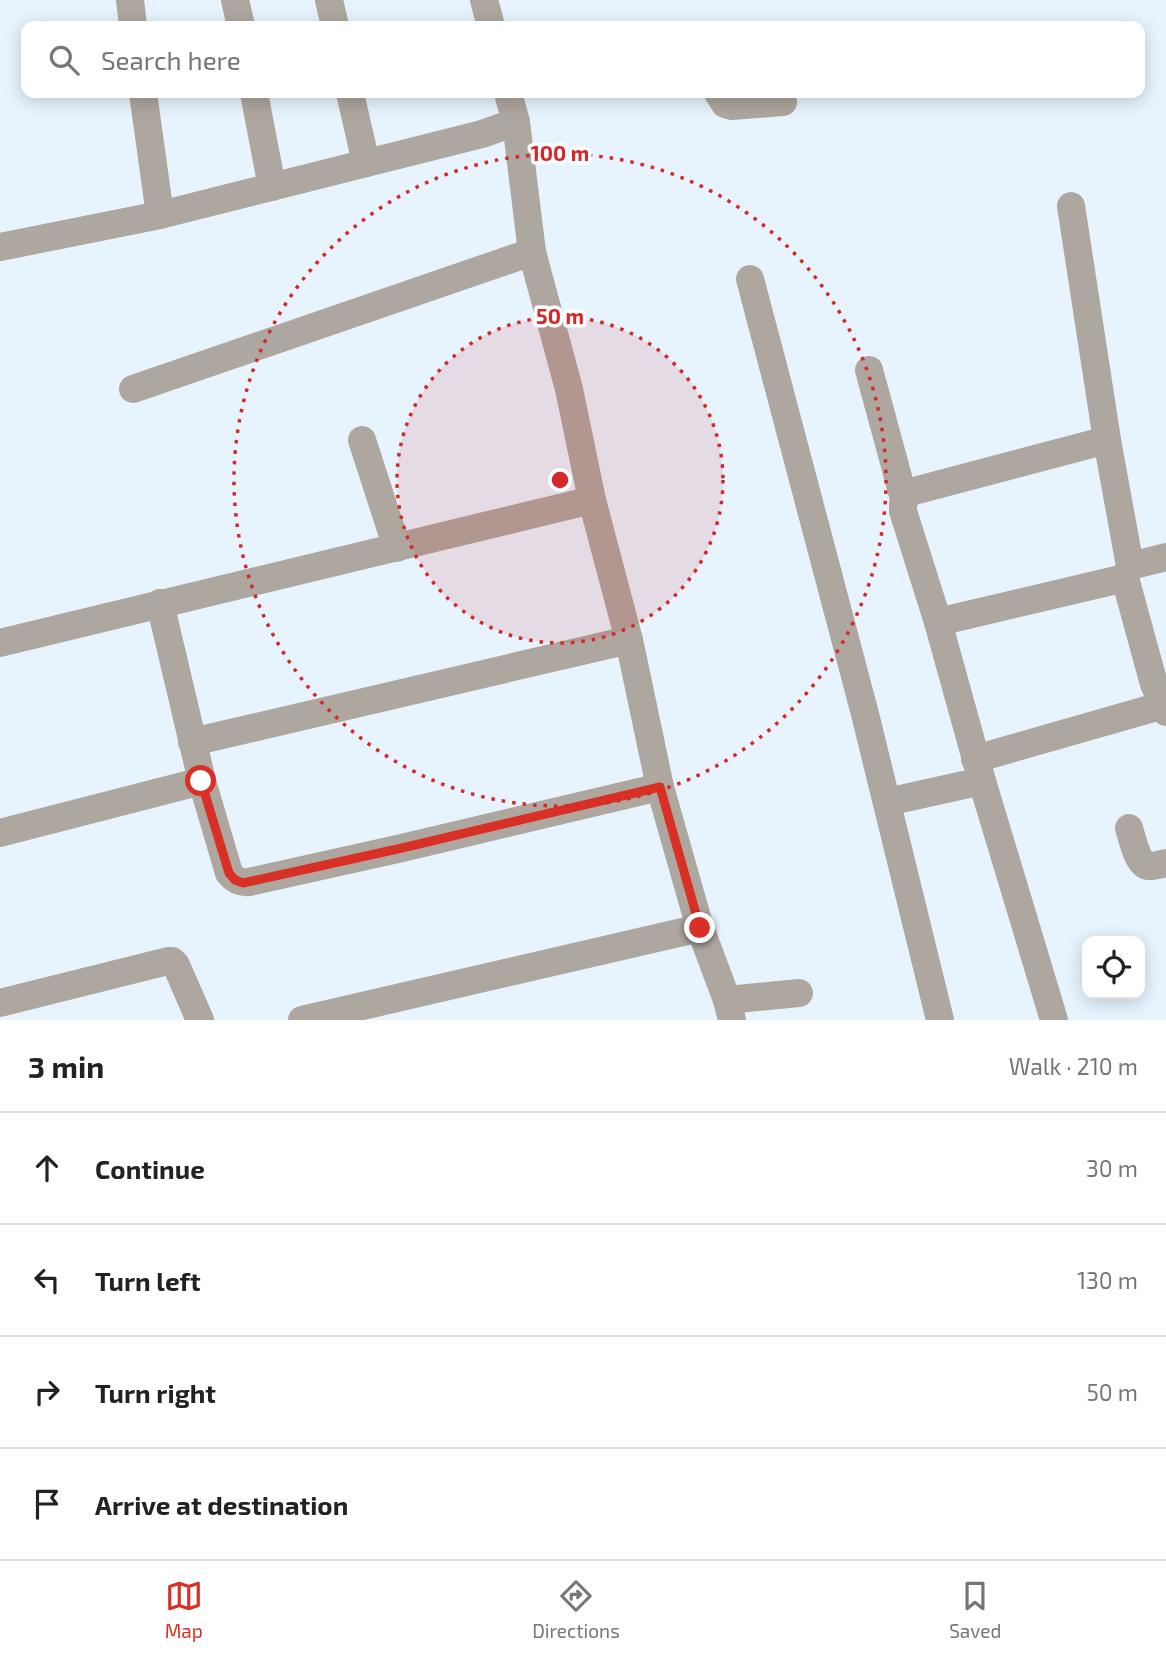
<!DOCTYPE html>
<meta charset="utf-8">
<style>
body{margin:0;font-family:"Exo 2",sans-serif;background:#f6f6f6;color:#222}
.controls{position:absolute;right:21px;bottom:21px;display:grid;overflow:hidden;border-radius:14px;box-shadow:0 4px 18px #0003}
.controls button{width:63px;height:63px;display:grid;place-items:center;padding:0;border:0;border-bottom:2px solid #e0e0e0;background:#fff;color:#222;font:35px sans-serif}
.stop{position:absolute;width:21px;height:21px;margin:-16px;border:5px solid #d93025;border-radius:50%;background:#fff}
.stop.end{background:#d93025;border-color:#fff;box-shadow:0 2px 7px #0008}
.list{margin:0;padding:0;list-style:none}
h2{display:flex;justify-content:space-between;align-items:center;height:91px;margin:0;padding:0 28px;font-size:30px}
h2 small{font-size:23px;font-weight:400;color:#767676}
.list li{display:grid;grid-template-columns:46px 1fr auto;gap:21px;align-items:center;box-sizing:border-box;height:112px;padding:0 28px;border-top:2px solid #e0e0e0}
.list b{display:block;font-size:26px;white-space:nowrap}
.list em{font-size:23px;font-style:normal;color:#767676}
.icon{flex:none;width:38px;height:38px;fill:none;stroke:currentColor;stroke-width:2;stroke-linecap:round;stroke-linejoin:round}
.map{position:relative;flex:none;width:1166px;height:1020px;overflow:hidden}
.search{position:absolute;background:#fff;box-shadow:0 4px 18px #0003;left:21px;right:21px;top:21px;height:77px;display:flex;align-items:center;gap:18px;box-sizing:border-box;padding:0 24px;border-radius:14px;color:#767676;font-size:26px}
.sheet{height:539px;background:#fff}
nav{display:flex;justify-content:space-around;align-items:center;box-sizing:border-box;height:98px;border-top:2px solid #e0e0e0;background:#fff;font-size:19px;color:#767676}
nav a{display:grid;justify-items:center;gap:4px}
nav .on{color:#d93025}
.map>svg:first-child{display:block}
</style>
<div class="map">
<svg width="1166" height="1020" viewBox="0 0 1166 1020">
<rect width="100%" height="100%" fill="#e7f4fe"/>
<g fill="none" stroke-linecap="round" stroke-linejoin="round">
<g stroke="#aea79f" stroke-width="28">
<polyline points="130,0 133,26"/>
<polyline points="235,0 241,26"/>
<polyline points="329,0 335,26"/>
<polyline points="484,0 491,26"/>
<polyline points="143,93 160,215"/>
<polyline points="254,93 272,187"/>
<polyline points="350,93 366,163"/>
<polyline points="508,93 516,122 532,252 569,389 592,500 629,640 660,787 700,928 727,1000 732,1020"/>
<polyline points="718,93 725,104 732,106 783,102"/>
<polyline points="1071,206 1107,440 1130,566"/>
<polyline points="0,247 160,215 482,134 516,122"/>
<polyline points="750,279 865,714 940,1020"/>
<polyline points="869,370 904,499"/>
<polyline points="133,389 532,252"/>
<polyline points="362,440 397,548"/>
<polyline points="1166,557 1130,566 1125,578 1154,684 1166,712"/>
<path d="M160 603 202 781 229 873C235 880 240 883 249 882L402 848 660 787"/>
<polyline points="938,622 1125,578"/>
<polyline points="0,643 592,500"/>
<polyline points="192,742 629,640"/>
<polyline points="975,759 1164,705"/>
<polyline points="982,781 1054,1020"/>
<polyline points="887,802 982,781 938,622 903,511 903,505 906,495 910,492 1107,440"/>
<path d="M1129 828C1132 837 1137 864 1148 866 1153 867 1161 864 1166 863"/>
<polyline points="0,833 202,781"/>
<polyline points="727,1000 799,993"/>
<polyline points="0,1003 168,961 172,961 176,965 200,1020"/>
<polyline points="302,1020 700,928"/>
</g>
</g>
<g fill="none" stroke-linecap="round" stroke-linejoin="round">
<polyline stroke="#d93025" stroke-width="9" points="201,781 229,873 235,880 243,883 402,848 660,787 700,928"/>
</g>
<circle cx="560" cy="480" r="163" fill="#d62828" fill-opacity=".12"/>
<g fill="none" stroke="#d62828" stroke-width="3.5" stroke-dasharray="3.5 7">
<circle cx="560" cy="480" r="163"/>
<circle cx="560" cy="480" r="326"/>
</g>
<circle cx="560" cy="480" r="10" fill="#d62828" stroke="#fff" stroke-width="3.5"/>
<g font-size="21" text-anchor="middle" font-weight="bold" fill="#d62828" stroke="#fff" stroke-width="7" stroke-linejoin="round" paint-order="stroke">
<text x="560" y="161">100 m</text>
<text x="560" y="324">50 m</text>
</g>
</svg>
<div class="controls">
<button><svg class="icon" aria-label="locate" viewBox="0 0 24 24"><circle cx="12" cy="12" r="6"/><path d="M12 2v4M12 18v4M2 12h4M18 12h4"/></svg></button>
</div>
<div class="stop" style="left:201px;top:781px"></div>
<div class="stop end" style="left:700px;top:928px"></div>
<div class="search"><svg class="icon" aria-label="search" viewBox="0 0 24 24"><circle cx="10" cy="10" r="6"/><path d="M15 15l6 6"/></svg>Search here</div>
</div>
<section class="sheet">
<h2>3 min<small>Walk · 210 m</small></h2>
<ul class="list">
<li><svg class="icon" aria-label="ahead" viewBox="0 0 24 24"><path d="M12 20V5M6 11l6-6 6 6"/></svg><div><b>Continue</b></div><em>30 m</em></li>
<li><svg class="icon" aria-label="left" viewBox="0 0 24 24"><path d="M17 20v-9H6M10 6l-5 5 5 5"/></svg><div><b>Turn left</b></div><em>130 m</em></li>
<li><svg class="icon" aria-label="right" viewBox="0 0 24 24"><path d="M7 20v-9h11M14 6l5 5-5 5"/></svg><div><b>Turn right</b></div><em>50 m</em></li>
<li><svg class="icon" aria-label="arrive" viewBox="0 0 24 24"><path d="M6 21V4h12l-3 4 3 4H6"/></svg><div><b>Arrive at destination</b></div></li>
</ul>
</section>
<nav>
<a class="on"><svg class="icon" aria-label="map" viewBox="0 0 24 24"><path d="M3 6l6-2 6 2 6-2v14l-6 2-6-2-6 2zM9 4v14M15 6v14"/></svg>Map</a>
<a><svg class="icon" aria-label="directions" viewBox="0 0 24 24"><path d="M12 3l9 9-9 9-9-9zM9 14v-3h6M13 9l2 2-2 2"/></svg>Directions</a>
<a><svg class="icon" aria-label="saved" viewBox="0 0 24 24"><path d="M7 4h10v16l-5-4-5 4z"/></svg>Saved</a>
</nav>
